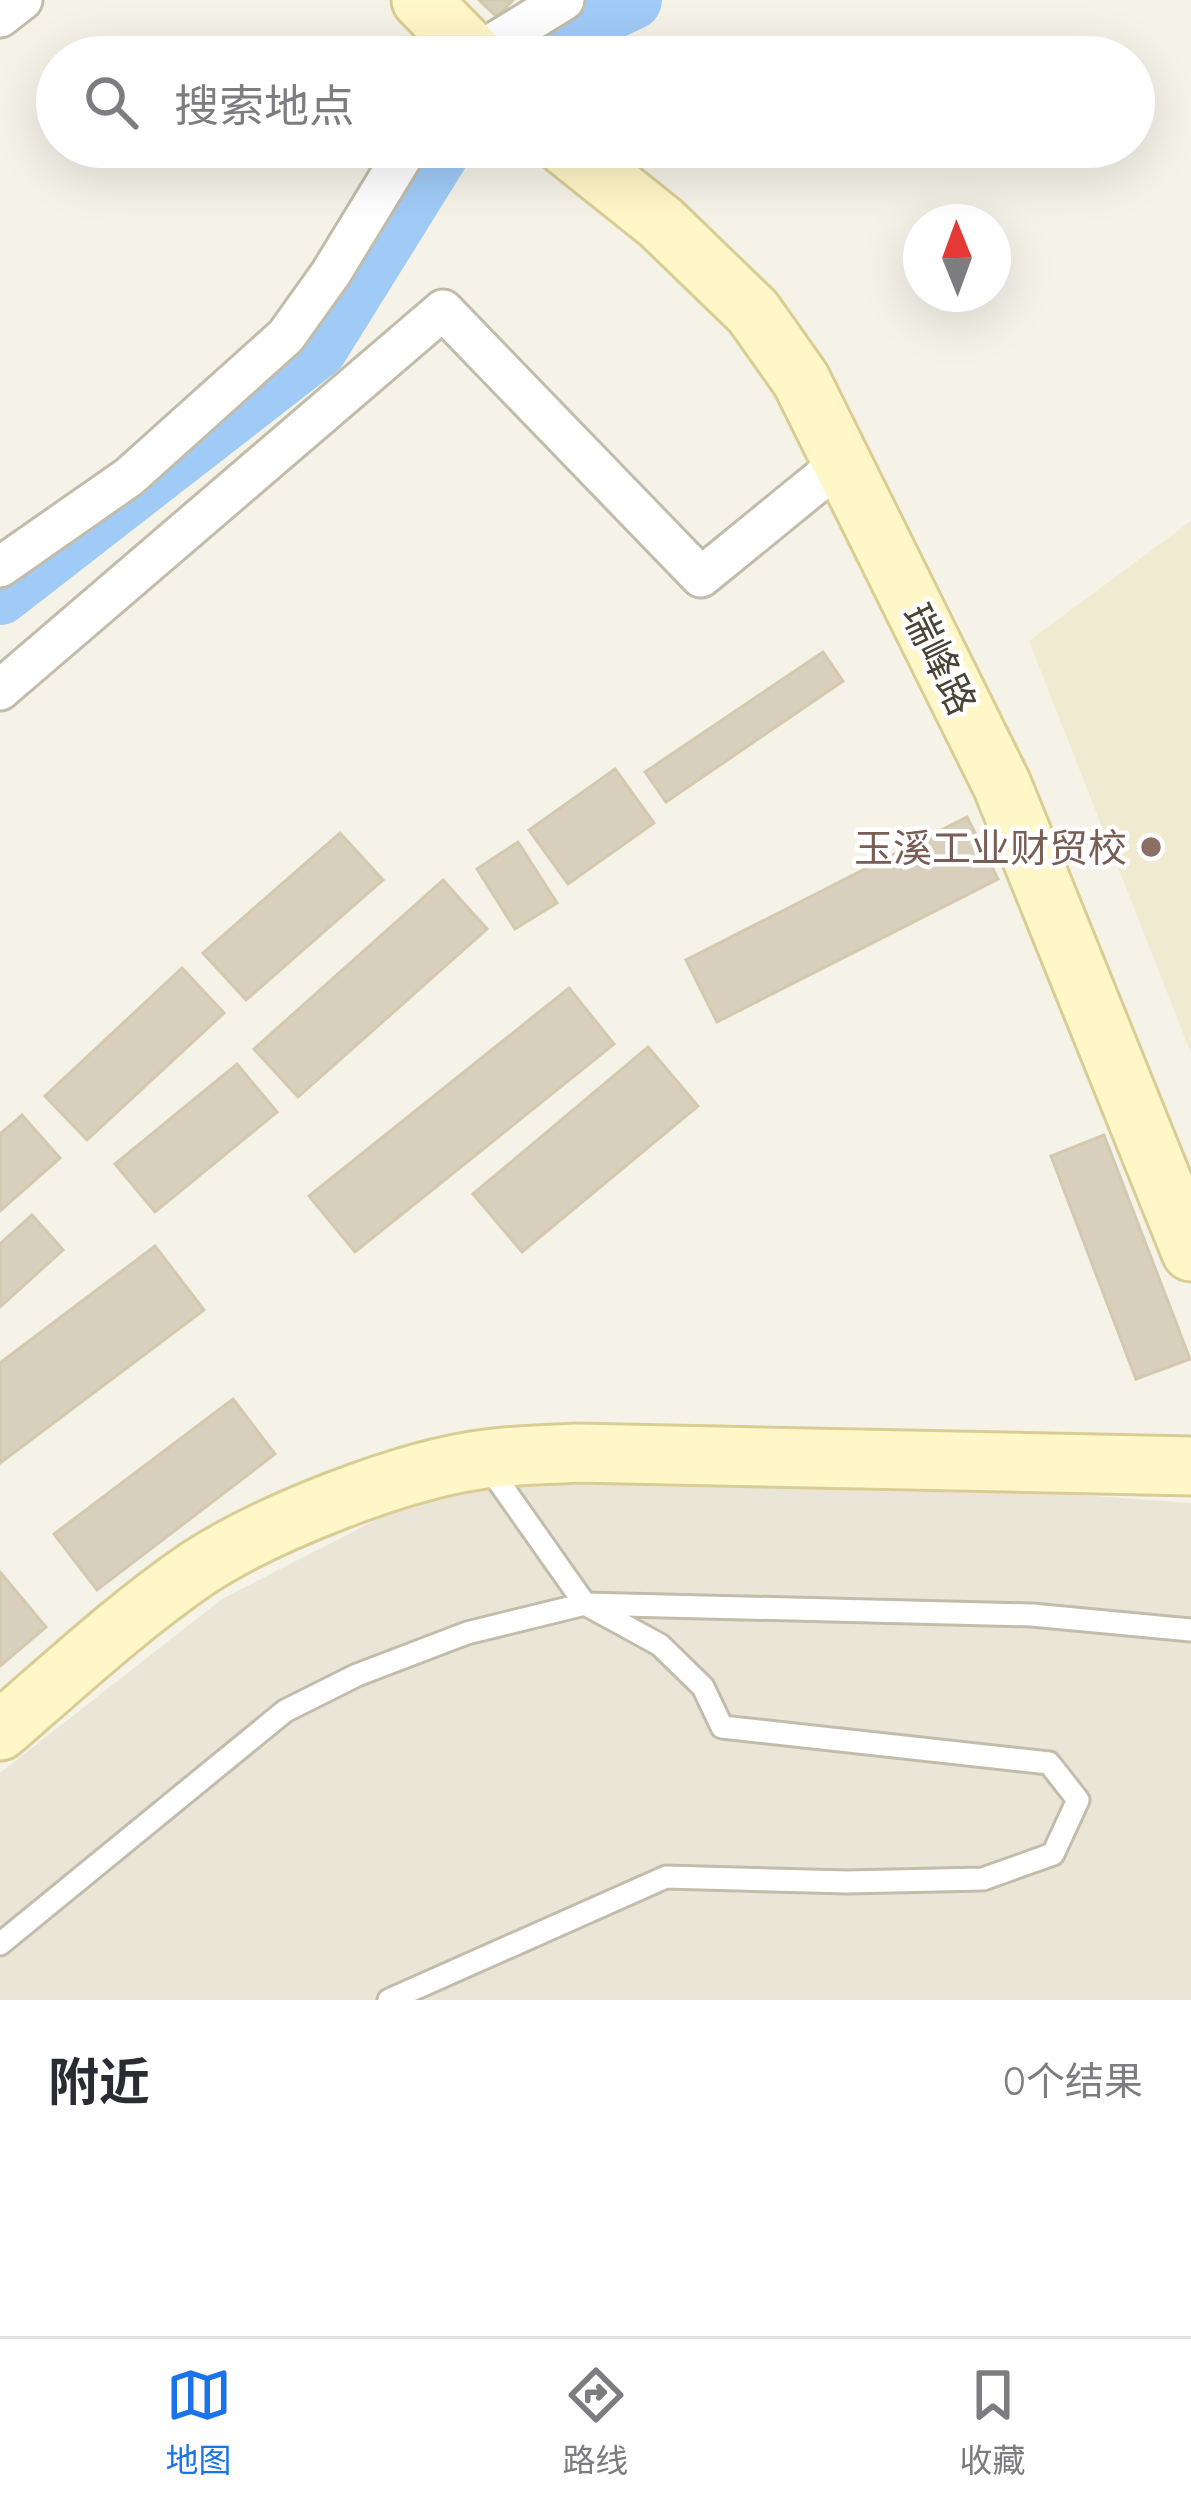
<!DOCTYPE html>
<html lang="zh">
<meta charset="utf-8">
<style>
body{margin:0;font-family:Quicksand,"Noto Sans SC",sans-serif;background:#f2f2f3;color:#2b2b33}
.compass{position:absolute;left:903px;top:204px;width:108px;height:108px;border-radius:50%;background:#fff;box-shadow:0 12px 48px #0002;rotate:359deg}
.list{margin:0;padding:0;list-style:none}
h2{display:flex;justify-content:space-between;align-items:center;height:156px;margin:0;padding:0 48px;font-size:51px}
h2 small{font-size:39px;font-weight:400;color:#7c7c81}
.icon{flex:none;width:66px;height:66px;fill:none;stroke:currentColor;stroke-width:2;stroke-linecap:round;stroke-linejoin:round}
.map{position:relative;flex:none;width:1191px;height:2000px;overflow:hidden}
.search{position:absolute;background:#fff;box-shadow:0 12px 48px #0002;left:36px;right:36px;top:36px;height:132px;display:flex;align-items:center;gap:30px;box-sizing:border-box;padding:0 42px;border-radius:66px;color:#7c7c81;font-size:45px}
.sheet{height:336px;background:#fff}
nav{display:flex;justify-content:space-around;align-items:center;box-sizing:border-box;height:168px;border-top:3px solid #e1e1e2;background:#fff;font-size:33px;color:#7c7c81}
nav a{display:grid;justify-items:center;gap:6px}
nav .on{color:#1a73e8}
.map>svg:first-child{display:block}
</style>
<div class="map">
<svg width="1191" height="2000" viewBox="0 0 1191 2000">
<rect width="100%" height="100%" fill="#f5f3e8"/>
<polygon fill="#eae5d6" points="605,1461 1191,1503 1191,2000 0,2000 0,1773 222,1599 442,1486"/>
<polygon fill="#f0ead1" points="1191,521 1191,1053 1029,641"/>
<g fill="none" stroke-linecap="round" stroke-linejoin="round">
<g stroke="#a0cbf7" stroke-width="60">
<polyline points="534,57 556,36 632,0"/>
<polyline points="0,595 318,348 443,147"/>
</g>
</g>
<g fill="#d8d0bc" stroke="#d4c9af" stroke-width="3">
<polygon points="479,0 513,0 497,17"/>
<polygon points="823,652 843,681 666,802 645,772"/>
<polygon points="615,769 654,823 568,884 529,830"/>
<polygon points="967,817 998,879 717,1022 686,960"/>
<polygon points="340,833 383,880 246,1000 203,953"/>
<polygon points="518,842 557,903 515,929 477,869"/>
<polygon points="443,880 487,929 298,1097 254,1049"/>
<polygon points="182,968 224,1013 87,1140 45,1096"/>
<polygon points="569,988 614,1044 355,1252 309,1196"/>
<polygon points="648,1047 698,1106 522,1252 473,1194"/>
<polygon points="237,1064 277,1112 155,1212 115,1164"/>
<polygon points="22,1115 60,1158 0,1211 0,1134"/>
<polygon points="1104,1135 1190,1359 1136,1379 1051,1156"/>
<polygon points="32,1215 63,1250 0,1307 0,1244"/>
<polygon points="155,1246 204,1310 0,1463 0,1363"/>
<polygon points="233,1399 275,1454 97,1590 54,1534"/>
<polygon points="0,1572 46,1627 0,1666"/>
</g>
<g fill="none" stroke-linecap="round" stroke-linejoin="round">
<defs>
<g id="lane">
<polyline points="0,1944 285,1711 357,1675 467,1633 585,1604 1032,1615 1191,1630"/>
<polyline points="389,2000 666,1877 847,1882 983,1879 1053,1854 1078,1800 1049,1763 722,1727 703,1687 660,1645 585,1604 487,1465"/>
</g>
<g id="street">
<polyline points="0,17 22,0"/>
<polyline points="471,57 564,0"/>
<polyline points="0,567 129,477 286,336 331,273 408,147"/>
<polyline points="0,690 443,310 701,577 842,462"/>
</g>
<g id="secondary">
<polyline points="421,0 477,57"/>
<polyline points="566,147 661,223 753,312 801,380 1002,785 1191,1252"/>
<path d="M0 1731C64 1676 127 1617 197 1569 267 1523 404 1469 486 1459 516 1455 547 1455 577 1453L1191 1466"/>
</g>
</defs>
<use href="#lane" stroke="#c2bcaa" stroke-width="27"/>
<use href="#street" stroke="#c2bcaa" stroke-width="45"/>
<use href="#secondary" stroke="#d9cd94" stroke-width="63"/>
<use href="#lane" stroke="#fff" stroke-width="21"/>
<use href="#street" stroke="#fff" stroke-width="39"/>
<use href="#secondary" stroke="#fff7c8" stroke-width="57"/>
</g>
<circle fill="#8d6e63" stroke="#fff" stroke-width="4.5" cx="1151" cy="847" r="12"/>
<g text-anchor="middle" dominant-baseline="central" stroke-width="9" stroke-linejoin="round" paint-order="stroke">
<g font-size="39" fill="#4a4436" stroke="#fff">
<text transform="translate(940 659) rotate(64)">瑞峰路</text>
</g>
<g font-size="39" fill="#785e54" stroke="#fff" text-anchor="end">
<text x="1127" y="847">玉溪工业财贸校</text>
</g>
</g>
</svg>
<svg class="compass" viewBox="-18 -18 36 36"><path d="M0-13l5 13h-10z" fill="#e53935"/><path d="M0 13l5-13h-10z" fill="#7c7c81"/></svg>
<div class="search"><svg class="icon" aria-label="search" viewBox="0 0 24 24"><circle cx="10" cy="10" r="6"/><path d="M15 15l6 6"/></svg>搜索地点</div>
</div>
<section class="sheet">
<h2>附近<small>0个结果</small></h2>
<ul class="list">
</ul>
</section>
<nav>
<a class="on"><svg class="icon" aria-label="map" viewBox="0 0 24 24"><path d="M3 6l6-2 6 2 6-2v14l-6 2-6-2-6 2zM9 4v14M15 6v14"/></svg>地图</a>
<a><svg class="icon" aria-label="directions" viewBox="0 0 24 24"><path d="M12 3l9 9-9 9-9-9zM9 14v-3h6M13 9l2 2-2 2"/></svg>路线</a>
<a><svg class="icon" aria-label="saved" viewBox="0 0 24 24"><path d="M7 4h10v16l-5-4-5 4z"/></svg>收藏</a>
</nav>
